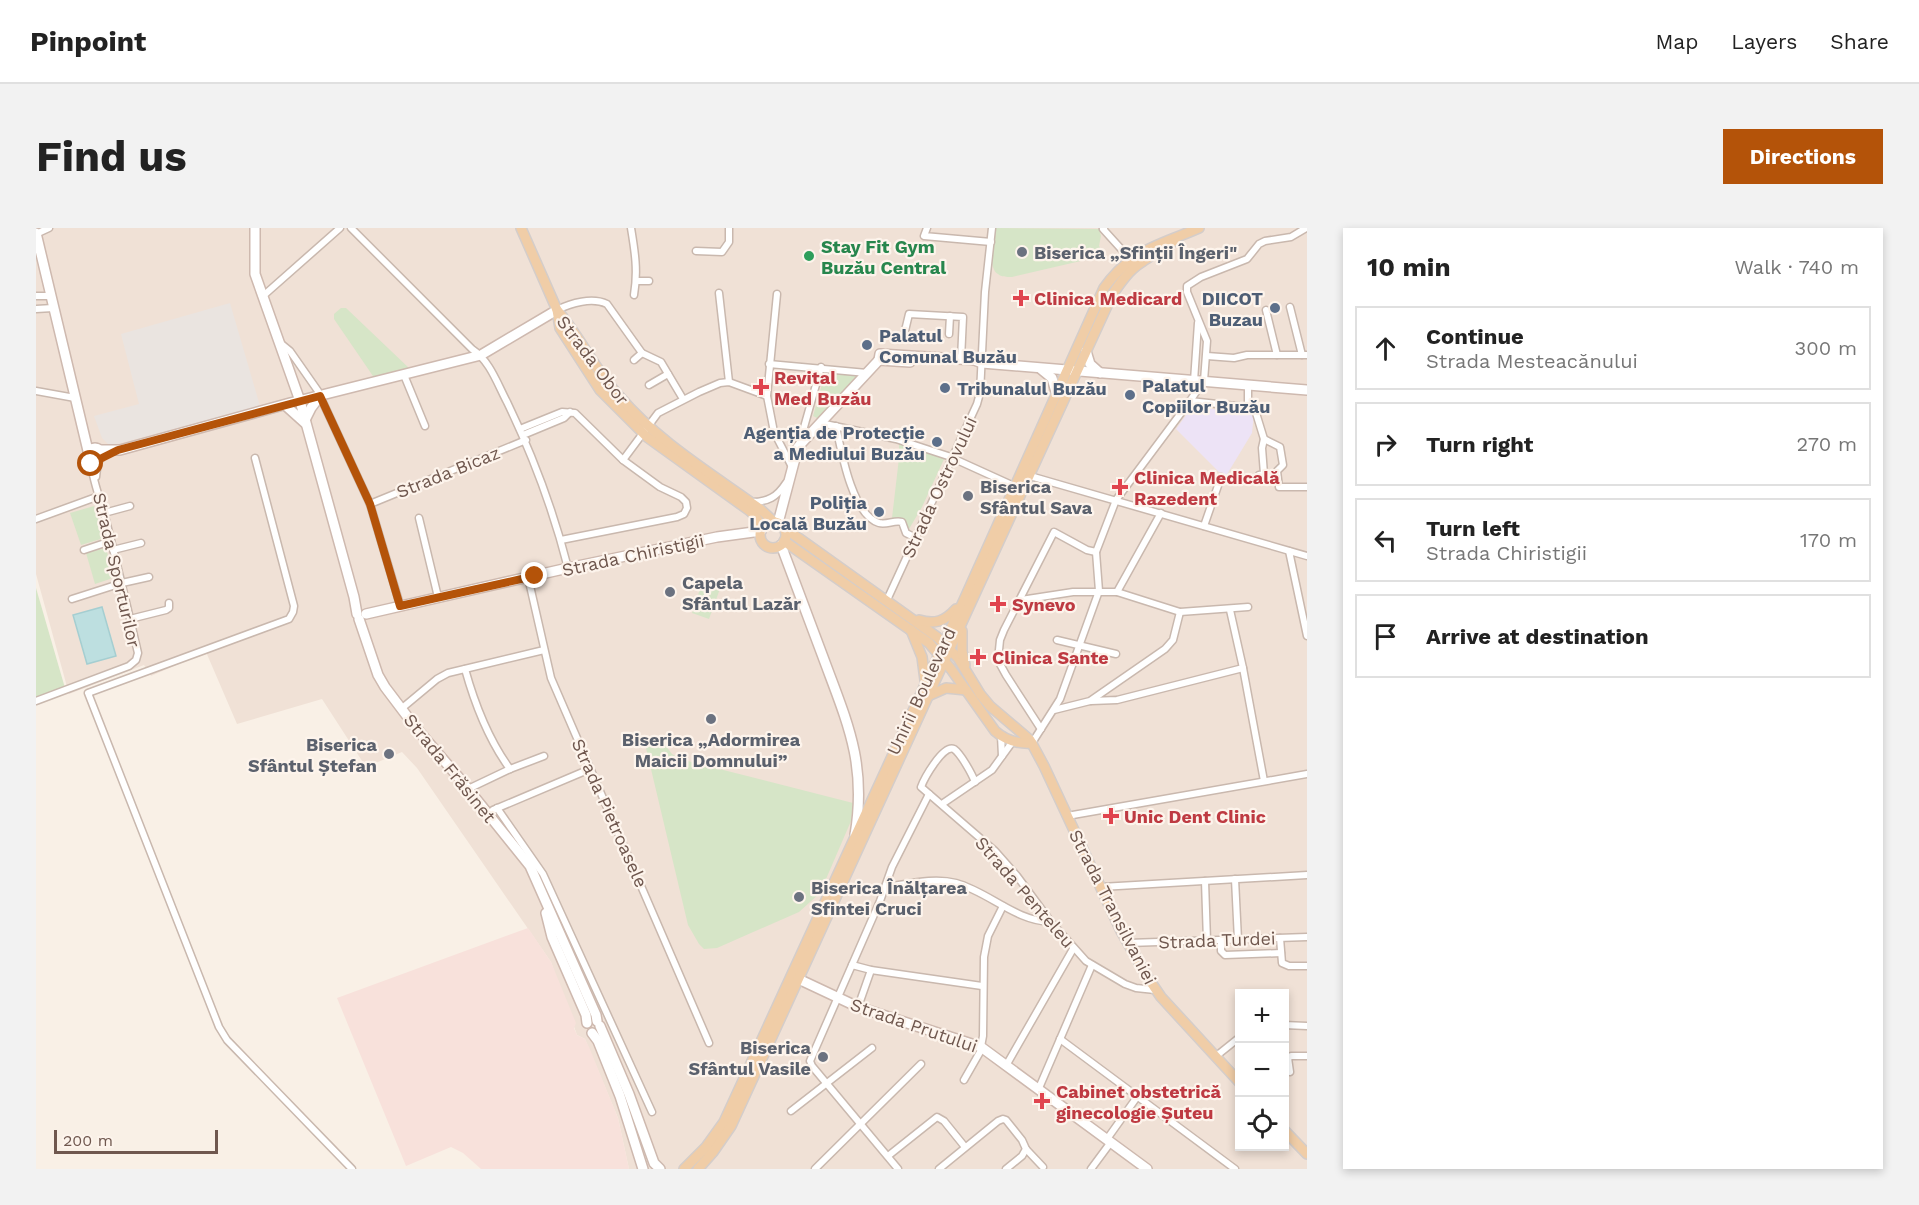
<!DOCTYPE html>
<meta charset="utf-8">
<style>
body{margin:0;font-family:"Work Sans",sans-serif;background:#f2f2f2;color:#222}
.controls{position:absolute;right:18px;bottom:18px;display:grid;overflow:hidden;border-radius:0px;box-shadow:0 3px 9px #0003}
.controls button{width:54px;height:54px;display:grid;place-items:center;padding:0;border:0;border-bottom:2px solid #e0e0e0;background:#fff;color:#222;font:30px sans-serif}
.scale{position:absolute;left:18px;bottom:15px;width:164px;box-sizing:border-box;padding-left:6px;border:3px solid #6f574e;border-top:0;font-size:16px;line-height:21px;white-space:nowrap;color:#6f574e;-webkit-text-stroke:4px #fdf4ec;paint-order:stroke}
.stop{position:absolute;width:18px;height:18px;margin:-14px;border:4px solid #b45309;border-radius:50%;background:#fff}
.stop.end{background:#b45309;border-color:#fff;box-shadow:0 2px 6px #0008}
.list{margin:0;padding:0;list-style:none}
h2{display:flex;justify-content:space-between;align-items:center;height:78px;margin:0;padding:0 24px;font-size:26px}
h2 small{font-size:20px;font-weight:400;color:#767676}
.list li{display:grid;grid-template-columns:39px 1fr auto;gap:18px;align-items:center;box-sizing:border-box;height:84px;margin:0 12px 12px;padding:0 12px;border:2px solid #e0e0e0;border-radius:0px}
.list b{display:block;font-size:22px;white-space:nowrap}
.list p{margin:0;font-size:20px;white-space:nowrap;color:#767676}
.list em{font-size:20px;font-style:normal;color:#767676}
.icon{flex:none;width:33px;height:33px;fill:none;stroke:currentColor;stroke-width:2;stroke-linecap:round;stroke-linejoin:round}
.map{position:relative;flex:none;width:1271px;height:941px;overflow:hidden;border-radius:0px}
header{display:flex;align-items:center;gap:36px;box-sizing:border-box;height:84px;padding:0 30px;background:#fff;border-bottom:2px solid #e0e0e0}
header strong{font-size:28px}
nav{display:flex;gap:33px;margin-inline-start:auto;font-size:21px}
.intro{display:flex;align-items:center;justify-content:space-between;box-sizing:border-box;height:144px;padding:0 36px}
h1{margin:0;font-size:42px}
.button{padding:15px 27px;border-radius:0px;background:#b45309;color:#fff;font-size:21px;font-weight:700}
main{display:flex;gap:36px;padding:0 36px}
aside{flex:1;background:#fff;border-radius:0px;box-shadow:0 3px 9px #0003}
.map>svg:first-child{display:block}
</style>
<header>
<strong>Pinpoint</strong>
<nav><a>Map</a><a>Layers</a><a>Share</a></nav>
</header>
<div class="intro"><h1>Find us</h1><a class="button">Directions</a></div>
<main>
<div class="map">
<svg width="1271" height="941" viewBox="0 0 1271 941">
<rect width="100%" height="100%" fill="#f9f0e6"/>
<path fill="#f0e1d6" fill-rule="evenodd" d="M0 0H1271V941H593L582 890 549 811 541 807 515 734 381 540 366 524 330 539 286 471 201 496 170 424 115 448 108 437 33 466 0 346ZM1204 766H1248V918H1204Z"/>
<polygon fill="#f8e1db" points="492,700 515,734 540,795 538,800 541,807 549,811 553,819 582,890 593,941 445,941 427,925 415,919 370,938 301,770"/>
<polygon fill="#eae4e0" points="194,75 224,178 74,218 66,210 58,188 103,176 85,106"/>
<polygon fill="#ede3f6" points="1156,179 1218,185 1216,205 1190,248 1187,248 1140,201"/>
<g fill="#d6e5c7">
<path d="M959 0 1063 1 1065 8 1063 18 1065 21 1062 29 976 49C971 49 965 49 962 46 951 40 958 11 959 0Z"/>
<polygon points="305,80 310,80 375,142 339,151 298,91 298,86"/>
<polygon points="790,142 822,147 783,191 777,188"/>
<path d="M863 214 909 229 886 279 873 301C868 292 866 289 856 290L863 230Z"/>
<polygon points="58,278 68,310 45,317 34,285"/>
<polygon points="70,320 77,348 74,351 59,356 50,325"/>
<polygon points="667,352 685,358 673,391 656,385"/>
<polygon points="0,360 29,460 0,471"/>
<polygon points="626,513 636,526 644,531 817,575 815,593 784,665 763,684 681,720 668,721 663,716 652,697 610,520"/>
</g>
<polygon fill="#bddfe0" stroke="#a5ced1" stroke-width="1.5" points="66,379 80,428 51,436 37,387"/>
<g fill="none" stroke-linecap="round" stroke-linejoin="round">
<defs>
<g id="street">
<path d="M315 0 436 121C454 133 461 155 471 174 498 230 517 281 532 340"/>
<path d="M595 0C599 24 602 43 598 67"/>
<polyline points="891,0 888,8 955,14"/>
<polyline points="1068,0 1067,1 1096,33"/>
<polyline points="0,6 13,0"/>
<polyline points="660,23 686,24 693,14 693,0"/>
<polyline points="601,53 613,53"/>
<polyline points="683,65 693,154"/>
<polyline points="741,66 731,168 738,204 756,239"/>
<polyline points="0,68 14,68"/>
<polyline points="227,68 304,0"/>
<polyline points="1254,79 1266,127"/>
<polyline points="0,81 17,80"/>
<path d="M521 82C535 75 556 69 571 76L606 125 625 134 647 171"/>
<polyline points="1230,82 1241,127"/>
<polyline points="913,106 914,88"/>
<polyline points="868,107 873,86 927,89 925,131"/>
<polyline points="243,114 254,123 282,163"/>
<polyline points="1171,128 1198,130 1211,127 1271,127"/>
<polyline points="598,132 606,125"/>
<polyline points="733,136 831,145"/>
<polyline points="368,147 389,198"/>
<polyline points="1158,153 1162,95"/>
<polyline points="1168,153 1171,113 1151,64 1151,58 1165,49 1211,31 1223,16 1229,13 1255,9 1270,0"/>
<polyline points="613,157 632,146"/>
<polyline points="0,163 39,170"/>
<polyline points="284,168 334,276 364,377"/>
<polyline points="1154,173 1209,179 1212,176 1212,157"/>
<polyline points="1212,176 1220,185 1228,211 1226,220 1228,246 1223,247"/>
<polyline points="784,195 860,211 912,228 978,258"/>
<path d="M800 198C805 222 816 287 843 295 851 297 858 292 866 294L870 305 880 310"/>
<polyline points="484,201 526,184 539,185 587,232 624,259 645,269 650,274 651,280 648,286 641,289 525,312"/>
<polyline points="487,207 528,190 534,184"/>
<polyline points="1228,211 1244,219 1247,237 1241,243 1243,259 1271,259"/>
<polyline points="763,217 785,139"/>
<polyline points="219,230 258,378 257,384 253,391 52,465 183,799 191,812 316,941"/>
<polyline points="587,232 622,185 663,164 684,155 693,154 731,168"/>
<polyline points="994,248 1271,328"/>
<polyline points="60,249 62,232"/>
<path d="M715 274C732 274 741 269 750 255"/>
<polyline points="334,276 490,212"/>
<polyline points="68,285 94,278"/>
<polyline points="383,290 402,369"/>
<polyline points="0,291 63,268"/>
<polyline points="1168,298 1185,249"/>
<polyline points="48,322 75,313"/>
<polyline points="77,322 105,315"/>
<polyline points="1253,323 1271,408"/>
<polyline points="492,349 515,450 673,815"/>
<polyline points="1081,364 1144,384 1212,379"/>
<polyline points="36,371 86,355 113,349"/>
<polyline points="851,372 941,176 944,165 949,64 956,0"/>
<polyline points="985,372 1037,364 1081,364 1125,285"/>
<polyline points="1194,382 1207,440 1228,553"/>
<polyline points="94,391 130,382 133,380 133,375"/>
<polyline points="1021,412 1080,426"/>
<path d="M429 441C439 477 452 511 474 541"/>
<path d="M0 473 93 438 100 432 102 425C91 378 80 331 68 285 64 270 54 245 55 231"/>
<polyline points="1055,473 1081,472 1207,440"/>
<polyline points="365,481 401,451 412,445 508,422"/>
<polyline points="1018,482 1054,473 1129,421 1137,412 1144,384"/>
<polyline points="1005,501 970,447 964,436 963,422 964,412 968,402 1018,304 1051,322 1060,324"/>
<polyline points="965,508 966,528"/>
<polyline points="996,515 1024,471 1063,363 1060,324 1080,272 1154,173 1160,164 1162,153"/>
<path d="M939 554C936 546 925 526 918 521 907 516 888 551 885 559L959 623 981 648 1015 694 1050 733 1089 756 1100 760 1119 762"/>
<polyline points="432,561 474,541 508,528"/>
<polyline points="906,576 956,542 977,513"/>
<polyline points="461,580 507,646 616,884"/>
<polyline points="457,582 554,541"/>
<polyline points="1031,588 1271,546"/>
<polyline points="1199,651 1202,712"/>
<polyline points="1169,653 1171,713"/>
<path d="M850 659C872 656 898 649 920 655 953 664 979 693 1015 694"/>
<polyline points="1065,659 1271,647"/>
<polyline points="1244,710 1246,735 1253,738 1271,738"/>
<polyline points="1185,712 1185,723 1189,727 1245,725"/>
<polyline points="1092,715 1271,709"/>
<polyline points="816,737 835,742 946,758"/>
<polyline points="822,779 835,742"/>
<polyline points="1248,797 1271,798"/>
<polyline points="1024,811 1199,941"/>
<polyline points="1179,829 1204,809"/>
<polyline points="971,836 1037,721"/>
<polyline points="1254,844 1252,830 1255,828 1271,828"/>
<polyline points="928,852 944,824 947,808 948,729 952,708 967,678"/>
<polyline points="1003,860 1056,737"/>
<polyline points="755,883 836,820"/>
<polyline points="1071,911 1101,869"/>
<polyline points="990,921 1007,939"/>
<polyline points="852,928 901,889 908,893 929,919"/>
<polyline points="779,941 885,836"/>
<polyline points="862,941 776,838 774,833 844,673 856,639 893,566"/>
<polyline points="903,941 962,893 967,891 970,892 986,912 990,921 986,928 970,941"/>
<polyline points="1055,941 1075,914"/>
</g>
<g id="secondary">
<polyline points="219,0 219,46 264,173 318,369 321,386"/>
<polyline points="0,5 53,227"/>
<polyline points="1050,123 1054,136 1064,145"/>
<polyline points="843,132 844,126 938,132 946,135 1271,162"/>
<polyline points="843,132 874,134"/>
<polyline points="1005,141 1016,150 1020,164"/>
<polyline points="249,177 269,195"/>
<polyline points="269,192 275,180 284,168"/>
<circle cx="59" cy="226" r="6"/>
<polyline points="63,222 84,222 254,175 445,127 521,82"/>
<polyline points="742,295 762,219 843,132"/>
<path d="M745 317C759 355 773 392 787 429 811 494 831 535 819 607"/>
<polyline points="330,386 532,340 681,309 725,303"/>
<polyline points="323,391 342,447 349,459 380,500 424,551 494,638 560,787 561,793"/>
<polyline points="510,685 516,709 550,787 551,795"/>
<polyline points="756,748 822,779 945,819 1111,941"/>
<polyline points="564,798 593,866 618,935 624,941"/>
<polyline points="556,805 562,813 584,868 607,941"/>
</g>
<g id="primary">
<polyline points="485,0 521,82 524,100 564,162 611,209 714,283 720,289 726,299"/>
<path d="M521 82C544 109 559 142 583 168 622 214 676 246 724 281L738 294"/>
<circle cx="737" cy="307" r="13"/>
<polyline points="747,299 901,409 922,430 944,466 954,478 994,512 1008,538 1085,703 1112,750 1125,769 1204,855"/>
<path d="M748 313 893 415 915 441 959 503C969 512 982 516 996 515"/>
<path d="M883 392C899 397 909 393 920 381"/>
<polyline points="875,402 886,429 889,452"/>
<polyline points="926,403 926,423 929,437"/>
<polyline points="892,468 910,460 930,462"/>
<polyline points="1248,902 1271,926"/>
<path d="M648 941 670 919 688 894 928 372 1068 60C1096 21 1122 18 1163 0"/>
<path d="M662 941 677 924 695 898 1076 67C1084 55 1093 42 1106 34 1117 26 1129 21 1139 12"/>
</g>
</defs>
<use href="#street" stroke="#c9b8ae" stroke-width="9"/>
<use href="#secondary" stroke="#ceb9af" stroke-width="12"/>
<use href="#primary" stroke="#d4cdca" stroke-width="12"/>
<use href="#street" stroke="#fff" stroke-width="6"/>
<use href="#secondary" stroke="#fff" stroke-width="9"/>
<use href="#primary" stroke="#f0cda7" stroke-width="9"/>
</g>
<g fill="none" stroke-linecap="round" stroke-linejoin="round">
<polyline stroke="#b45309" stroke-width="8" points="55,236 55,231 62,232 82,222 284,168 334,276 364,378 499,348"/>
</g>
<g fill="#6b7280" stroke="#fdf4ec" stroke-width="2">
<circle cx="986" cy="24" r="6"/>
<circle cx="932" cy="268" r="6"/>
<circle cx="634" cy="364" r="6"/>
<circle cx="675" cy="491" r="6"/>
<circle cx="353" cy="526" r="6"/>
<circle cx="763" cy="669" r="6"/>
<circle cx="787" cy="829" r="6"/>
</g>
<circle fill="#2e9e5b" stroke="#fdf4ec" stroke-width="2" cx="773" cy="28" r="6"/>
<g fill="#e0444e" stroke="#fdf4ec" stroke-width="2">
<path d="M982 61h6v6h6v6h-6v6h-6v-6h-6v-6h6z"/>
<path d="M722 150h6v6h6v6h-6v6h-6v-6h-6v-6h6z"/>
<path d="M1081 250h6v6h6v6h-6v6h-6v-6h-6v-6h6z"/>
<path d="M959 367h6v6h6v6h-6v6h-6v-6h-6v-6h6z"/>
<path d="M939 420h6v6h6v6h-6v6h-6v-6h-6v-6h6z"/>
<path d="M1072 579h6v6h6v6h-6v6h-6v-6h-6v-6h6z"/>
<path d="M1003 864h6v6h6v6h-6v6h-6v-6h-6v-6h6z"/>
</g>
<g fill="#5c6f8a" stroke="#fdf4ec" stroke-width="2">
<circle cx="1239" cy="80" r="6"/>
<circle cx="831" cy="117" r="6"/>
<circle cx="909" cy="160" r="6"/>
<circle cx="1094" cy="167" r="6"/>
<circle cx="901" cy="214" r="6"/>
<circle cx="843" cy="284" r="6"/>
</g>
<g text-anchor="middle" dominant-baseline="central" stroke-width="4.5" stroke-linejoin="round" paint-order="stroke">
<g font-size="18" font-weight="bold" fill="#27864d" stroke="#fdf4ec" text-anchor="start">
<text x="785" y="18">Stay Fit Gym<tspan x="785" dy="21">Buzău Central</tspan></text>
</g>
<g font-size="18" font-weight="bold" fill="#5b616d" stroke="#fdf4ec" text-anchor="start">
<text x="998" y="24">Biserica „Sfinții Îngeri"</text>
<text x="944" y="258">Biserica<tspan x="944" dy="21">Sfântul Sava</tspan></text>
<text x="646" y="354">Capela<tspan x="646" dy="21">Sfântul Lazăr</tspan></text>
<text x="675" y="511" text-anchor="middle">Biserica „Adormirea<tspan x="675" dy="21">Maicii Domnului”</tspan></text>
<text x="341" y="516" text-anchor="end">Biserica<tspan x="341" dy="21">Sfântul Ștefan</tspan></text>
<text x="775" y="659">Biserica Înălțarea<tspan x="775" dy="21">Sfintei Cruci</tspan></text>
<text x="775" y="819" text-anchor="end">Biserica<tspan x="775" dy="21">Sfântul Vasile</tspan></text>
</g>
<g font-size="18" font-weight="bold" fill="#be3a42" stroke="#fdf4ec" text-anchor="start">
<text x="998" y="70">Clinica Medicard</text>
<text x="738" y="149">Revital<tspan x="738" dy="21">Med Buzău</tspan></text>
<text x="1098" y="249">Clinica Medicală<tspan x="1098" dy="21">Razedent</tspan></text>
<text x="976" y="376">Synevo</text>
<text x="956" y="429">Clinica Sante</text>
<text x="1088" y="588">Unic Dent Clinic</text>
<text x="1020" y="863">Cabinet obstetrică<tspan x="1020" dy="21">ginecologie Șuteu</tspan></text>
</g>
<g font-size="18" font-weight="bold" fill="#4e5e75" stroke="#fdf4ec" text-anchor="end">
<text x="1227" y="70">DIICOT<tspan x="1227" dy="21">Buzau</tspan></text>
<text x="843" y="107" text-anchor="start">Palatul<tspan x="843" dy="21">Comunal Buzău</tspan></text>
<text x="1106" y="157" text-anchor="start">Palatul<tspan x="1106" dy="21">Copiilor Buzău</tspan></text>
<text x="921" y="160" text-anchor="start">Tribunalul Buzău</text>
<text x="889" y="204">Agenția de Protecție<tspan x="889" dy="21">a Mediului Buzău</tspan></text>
<text x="831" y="274">Poliția<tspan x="831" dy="21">Locală Buzău</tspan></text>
</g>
<g font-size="18" fill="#6f574e" stroke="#fdf4ec">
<text transform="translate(557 132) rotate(53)">Strada Obor</text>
<text transform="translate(412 244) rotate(-22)">Strada Bicaz</text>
<text transform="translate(903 259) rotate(-65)">Strada Ostrovului</text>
<text transform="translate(597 327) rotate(-12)">Strada Chiristigii</text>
<text transform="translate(81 342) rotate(77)">Strada Sporturilor</text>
<text transform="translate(885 463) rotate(-65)">Unirii Boulevard</text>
<text transform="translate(414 540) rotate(51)">Strada Frăsinet</text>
<text transform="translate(574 585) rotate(66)">Strada Pietroasele</text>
<text transform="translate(989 664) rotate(49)">Strada Penteleu</text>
<text transform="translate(1077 679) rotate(63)">Strada Transilvaniei</text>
<text transform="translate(1181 712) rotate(-2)">Strada Turdei</text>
<text transform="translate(878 797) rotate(19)">Strada Prutului</text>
</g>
</g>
</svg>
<div class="controls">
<button>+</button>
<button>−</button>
<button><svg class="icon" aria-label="locate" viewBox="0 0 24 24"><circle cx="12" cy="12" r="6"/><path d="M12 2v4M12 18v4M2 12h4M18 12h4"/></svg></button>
</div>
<div class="scale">200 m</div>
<div class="stop" style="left:55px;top:236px"></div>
<div class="stop end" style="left:499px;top:348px"></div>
</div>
<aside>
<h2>10 min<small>Walk · 740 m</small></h2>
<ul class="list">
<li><svg class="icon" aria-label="ahead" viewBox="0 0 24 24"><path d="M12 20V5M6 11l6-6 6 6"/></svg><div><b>Continue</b><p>Strada Mesteacănului</p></div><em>300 m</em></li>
<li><svg class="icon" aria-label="right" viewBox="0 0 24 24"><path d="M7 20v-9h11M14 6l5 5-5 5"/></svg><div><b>Turn right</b></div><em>270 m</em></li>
<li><svg class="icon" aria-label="left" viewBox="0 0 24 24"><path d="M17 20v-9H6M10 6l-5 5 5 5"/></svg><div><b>Turn left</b><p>Strada Chiristigii</p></div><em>170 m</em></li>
<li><svg class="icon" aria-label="arrive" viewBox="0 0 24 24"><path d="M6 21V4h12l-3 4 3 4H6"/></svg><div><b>Arrive at destination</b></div></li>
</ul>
</aside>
</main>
